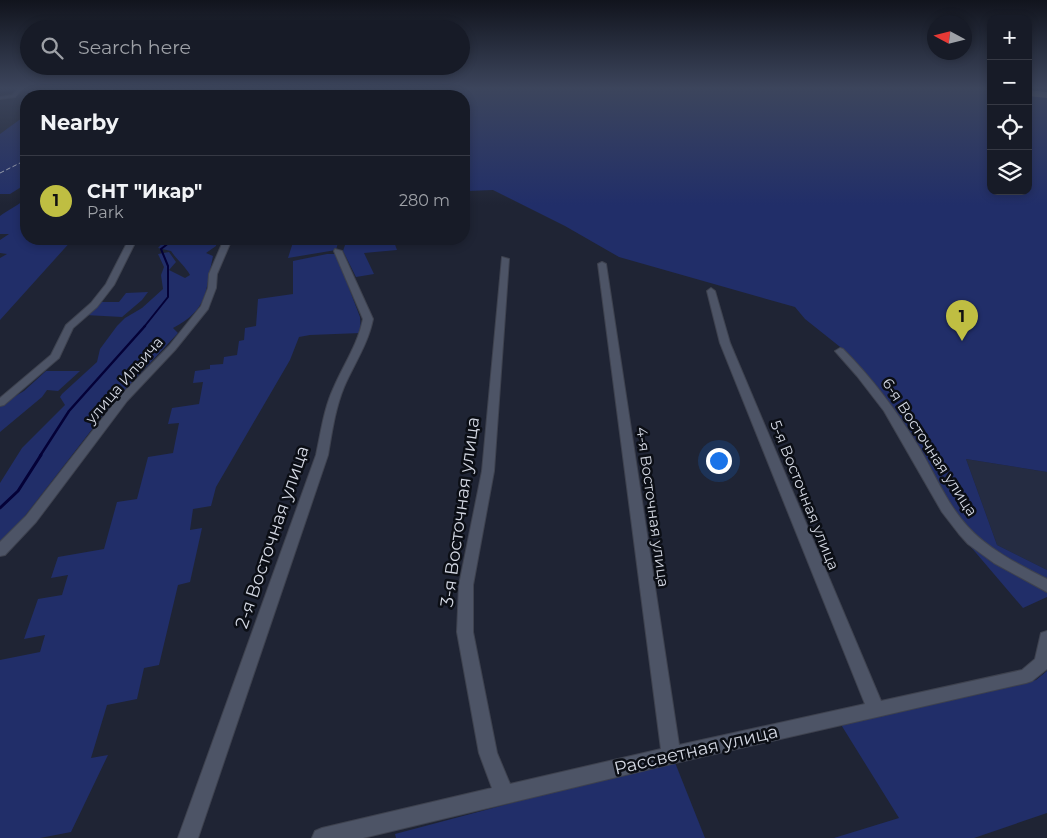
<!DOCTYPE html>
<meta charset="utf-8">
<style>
body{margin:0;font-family:Montserrat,sans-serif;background:#242833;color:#f1f3f6}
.controls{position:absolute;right:15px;top:15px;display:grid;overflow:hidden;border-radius:10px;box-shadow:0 2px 8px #0003}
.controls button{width:45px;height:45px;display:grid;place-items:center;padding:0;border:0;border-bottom:1px solid #363944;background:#171b27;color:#f1f3f6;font:25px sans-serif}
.compass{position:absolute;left:927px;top:15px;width:45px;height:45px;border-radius:50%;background:#171b27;box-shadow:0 2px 8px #0003;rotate:277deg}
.you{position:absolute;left:718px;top:460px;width:18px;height:18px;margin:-12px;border:4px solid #fff;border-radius:50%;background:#1a73e8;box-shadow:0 0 0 8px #1a73e833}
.badge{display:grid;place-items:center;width:32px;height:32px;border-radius:50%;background:#bfbe42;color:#111;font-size:16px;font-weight:700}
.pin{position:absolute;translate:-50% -41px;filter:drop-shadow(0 1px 2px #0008)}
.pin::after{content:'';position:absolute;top:26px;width:18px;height:15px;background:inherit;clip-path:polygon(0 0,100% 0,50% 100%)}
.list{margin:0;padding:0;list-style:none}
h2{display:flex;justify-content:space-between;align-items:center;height:65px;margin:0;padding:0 20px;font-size:21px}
h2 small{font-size:16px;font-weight:400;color:#9ea1a7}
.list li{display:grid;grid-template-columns:32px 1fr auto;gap:15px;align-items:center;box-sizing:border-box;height:90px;padding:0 20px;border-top:1px solid #363944}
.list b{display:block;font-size:19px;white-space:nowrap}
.list p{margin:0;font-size:16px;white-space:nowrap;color:#9ea1a7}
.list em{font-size:16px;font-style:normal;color:#9ea1a7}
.icon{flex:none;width:28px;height:28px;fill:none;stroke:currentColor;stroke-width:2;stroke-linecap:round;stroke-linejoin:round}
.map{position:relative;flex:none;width:1047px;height:838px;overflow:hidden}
.search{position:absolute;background:#171b27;box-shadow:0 2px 8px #0003;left:20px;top:20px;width:450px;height:55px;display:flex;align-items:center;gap:12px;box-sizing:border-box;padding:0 18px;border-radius:28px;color:#9ea1a7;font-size:19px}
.panel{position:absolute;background:#171b27;box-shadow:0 2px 8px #0003;left:20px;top:90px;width:450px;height:155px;border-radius:20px}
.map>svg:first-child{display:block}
</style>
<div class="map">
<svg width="1047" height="838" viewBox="0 0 1047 838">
<rect width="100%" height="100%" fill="#1f2434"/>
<polygon fill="#252c42" points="966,459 1047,472 1047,570 997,545"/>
<g fill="#212e69">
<polygon points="53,88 984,88 991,89 991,191 1028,191 1028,94 1047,97 1047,472 966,459 997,545 1047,570 1047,597 1023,608 959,533 902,425 876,385 849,354 805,319 795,307 619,257 565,226 493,190 467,191 466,179 464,179 464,96 46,96"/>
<polygon points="26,115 26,184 10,194 0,194 0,134"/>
<path d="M26 196V239H73L0 320V258L7 254 0 253V240L9 234H0V216C7 211 18 205 24 200H20Z"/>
<path d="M166 239H217L216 246 206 253 213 256C205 292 209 309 173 328L178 333 110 406 14 530 0 545V483L22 448 65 405 60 397 62 394 97 362 100 349 117 326 125 318 142 308 163 289 161 275 164 267 158 254 169 252 176 262 169 270 185 278 190 275C185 266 177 260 171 251L158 248Z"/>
<polygon points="294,239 339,239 336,250 288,258"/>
<polygon points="347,239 393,239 397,250 364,253 374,274 356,277 343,251"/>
<polygon points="327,254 336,254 360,317 361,333 310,335 299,337 290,360 216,487 211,506 193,509 190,530 202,528 190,582 178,585 159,665 144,668 137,699 107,705 91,758 108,755 71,832 40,838 0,838 0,660 40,652 45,635 24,639 38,599 62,595 68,575 51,578 58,557 104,549 117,502 137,499 148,457 173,453 179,423 168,424 172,408 199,404 203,382 193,383 195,371 210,369 210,365 223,364 224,357 237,355 239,341 244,340 245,328 256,326 258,299 293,294 293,261"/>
<polygon points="148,292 142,300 122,317 85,315 100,302 119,302 126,293"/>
<polygon points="46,371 80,371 58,391 47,390 42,397 0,432 0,405 24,391"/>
<polygon points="1047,671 1047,813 974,838 834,838 899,818 840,723 1036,680"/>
<polygon points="674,760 705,838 396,838 395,834"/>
</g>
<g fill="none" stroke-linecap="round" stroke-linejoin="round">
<polyline stroke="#040137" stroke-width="1" points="238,96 243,88"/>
<polyline stroke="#040137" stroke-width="2" points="144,327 168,297 168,266 161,249 174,239"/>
<polyline stroke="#040137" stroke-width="2.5" points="40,456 69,411 145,326"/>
<polyline stroke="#040137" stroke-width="3" points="0,508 18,491 41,455"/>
<polygon fill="#6c707e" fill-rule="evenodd" points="1028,90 1047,92 1047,98 1028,96"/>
<defs>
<g id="street">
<polygon points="19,88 24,88 15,97 0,99 0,97 12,95"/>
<polygon points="175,88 179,88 176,96 172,96"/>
<polygon points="213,88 217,88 215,96 211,96"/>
<polygon points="129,239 137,239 114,285 97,307 73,328 59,358 4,405 0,406 0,398 51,355 66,325 91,303 106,284"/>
<polygon points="224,239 232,239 217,274 216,288 208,309 175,350 127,401 36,522 5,555 0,556 0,542 26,516 119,397 169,346 201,306 208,288 209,274"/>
<path d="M335 249 342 251 373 319C368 344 354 364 344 387 335 409 332 432 328 455L198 838H178L316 455C321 432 324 408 334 387 344 364 358 344 363 319L334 251Z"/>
<polygon points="502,257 509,259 494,471 473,585 473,632 497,753 510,784 661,749 598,264 602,262 606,264 679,745 865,704 720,343 707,291 711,288 715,291 730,343 881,701 1022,670 1035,659 1041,633 1047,631 1047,669 1032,681 1026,683 671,764 363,838 312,838 315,831 322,828 492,788 479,753 457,632 459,585 482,471"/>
<path d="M840 348 843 349C873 379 898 413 920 449 935 475 947 504 968 527 989 550 1020 565 1047 579V592L994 563 968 544 959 534 942 512 884 411 857 376 835 351Z"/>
</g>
</defs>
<use href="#street" stroke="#3e424f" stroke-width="2"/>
<use href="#street" fill="#4d5466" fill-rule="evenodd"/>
<g stroke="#b9bdc9" stroke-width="1" stroke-dasharray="4.5 2.5" stroke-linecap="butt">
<polyline points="108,96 113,88"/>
<polyline points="0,173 26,160"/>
</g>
</g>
<linearGradient id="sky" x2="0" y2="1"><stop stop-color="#11141d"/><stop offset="0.43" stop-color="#3c455c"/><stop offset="1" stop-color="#3c455c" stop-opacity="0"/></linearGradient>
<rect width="1047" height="205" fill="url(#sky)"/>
<g text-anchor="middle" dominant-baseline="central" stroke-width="5" stroke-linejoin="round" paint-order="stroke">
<g font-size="15" fill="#d3d7e2" stroke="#0b0e15">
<text transform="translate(124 380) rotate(-49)">улица Ильича</text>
<text transform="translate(930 447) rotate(57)">6-я Восточная улица</text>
<text transform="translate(805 495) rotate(68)">5-я Восточная улица</text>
<text transform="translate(653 507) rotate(82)">4-я Восточная улица</text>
</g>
<g font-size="18" fill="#d3d7e2" stroke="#0b0e15">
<text transform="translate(460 512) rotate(-82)">3-я Восточная улица</text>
<text transform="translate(272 537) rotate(-71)">2-я Восточная улица</text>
<text transform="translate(696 750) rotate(-13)">Рассветная улица</text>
</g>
</g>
</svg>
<div class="controls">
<button>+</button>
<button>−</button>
<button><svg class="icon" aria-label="locate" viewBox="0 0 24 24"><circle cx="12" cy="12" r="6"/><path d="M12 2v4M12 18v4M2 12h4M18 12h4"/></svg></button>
<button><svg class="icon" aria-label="layers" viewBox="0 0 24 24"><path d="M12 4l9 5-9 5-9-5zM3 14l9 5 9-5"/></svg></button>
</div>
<svg class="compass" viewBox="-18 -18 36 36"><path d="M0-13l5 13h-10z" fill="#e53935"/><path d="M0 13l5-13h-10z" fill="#9ea1a7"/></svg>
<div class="you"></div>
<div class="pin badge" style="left:962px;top:341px">1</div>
<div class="search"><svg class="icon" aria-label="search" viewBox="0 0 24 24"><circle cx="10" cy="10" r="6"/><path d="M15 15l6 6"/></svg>Search here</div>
<section class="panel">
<h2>Nearby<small></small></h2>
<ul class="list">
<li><span class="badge">1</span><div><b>СНТ &quot;Икар&quot;</b><p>Park</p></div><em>280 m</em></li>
</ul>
</section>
</div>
